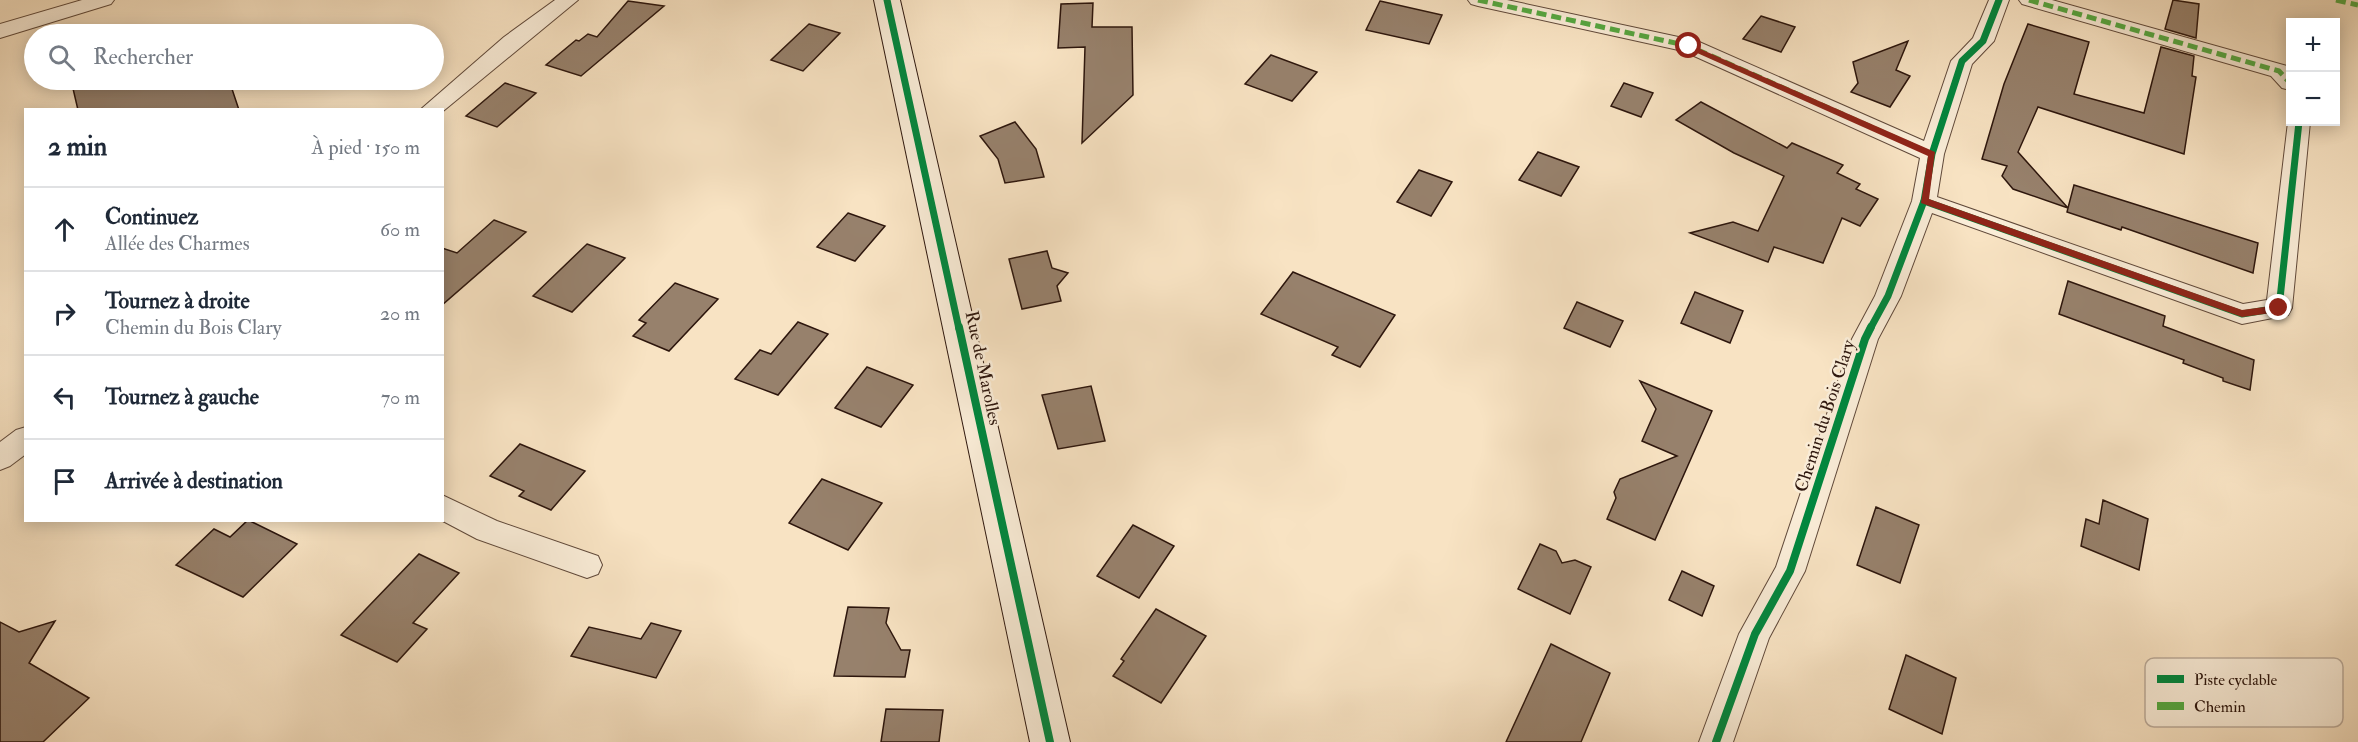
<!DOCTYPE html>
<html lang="fr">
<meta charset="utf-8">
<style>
body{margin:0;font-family:"IM FELL Double Pica",serif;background:#f2f2f3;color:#1f2937}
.controls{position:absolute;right:18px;top:18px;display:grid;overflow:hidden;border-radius:0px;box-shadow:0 3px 15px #0003}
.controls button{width:54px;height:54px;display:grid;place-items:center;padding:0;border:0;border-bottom:2px solid #e0e1e3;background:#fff;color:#1f2937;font:30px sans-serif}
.stop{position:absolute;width:18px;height:18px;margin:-14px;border:4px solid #8f2418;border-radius:50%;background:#fff}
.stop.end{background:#8f2418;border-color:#fff;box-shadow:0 2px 6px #0008}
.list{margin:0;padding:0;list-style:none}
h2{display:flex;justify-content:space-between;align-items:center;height:78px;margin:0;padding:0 24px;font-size:26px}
h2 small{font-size:20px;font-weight:400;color:#747a83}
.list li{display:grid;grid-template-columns:39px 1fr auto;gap:18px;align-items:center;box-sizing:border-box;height:84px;padding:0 24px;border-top:2px solid #e0e1e3}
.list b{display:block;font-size:22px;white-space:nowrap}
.list p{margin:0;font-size:20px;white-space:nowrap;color:#747a83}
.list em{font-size:20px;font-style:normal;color:#747a83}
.icon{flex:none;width:33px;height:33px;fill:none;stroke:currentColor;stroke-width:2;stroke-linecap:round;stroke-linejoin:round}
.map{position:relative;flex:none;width:2358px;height:742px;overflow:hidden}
.search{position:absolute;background:#fff;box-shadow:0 3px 15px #0003;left:24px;top:24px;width:420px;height:66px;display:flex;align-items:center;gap:15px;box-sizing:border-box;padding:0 21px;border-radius:33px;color:#747a83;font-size:22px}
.panel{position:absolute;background:#fff;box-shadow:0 3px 15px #0003;left:24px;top:108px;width:420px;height:414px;border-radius:0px}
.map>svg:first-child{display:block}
</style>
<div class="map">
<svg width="2358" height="742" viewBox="0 0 2358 742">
<rect width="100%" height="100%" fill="#f8e3c3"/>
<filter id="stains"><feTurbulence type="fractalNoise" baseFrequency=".00333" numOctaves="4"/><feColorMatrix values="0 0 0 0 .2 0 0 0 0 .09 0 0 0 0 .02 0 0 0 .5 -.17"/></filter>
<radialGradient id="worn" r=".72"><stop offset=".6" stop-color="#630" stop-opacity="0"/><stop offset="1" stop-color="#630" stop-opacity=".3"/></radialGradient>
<g fill="#97816c" stroke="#2d160d" stroke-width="1.5">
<polygon points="2173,0 2199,4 2196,38 2165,29"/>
<polygon points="628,1 664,6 581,76 546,65 576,40 579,41 588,34 597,37"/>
<polygon points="1380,1 1442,15 1429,44 1366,30"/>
<polygon points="1093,3 1092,27 1132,27 1133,95 1082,143 1085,47 1058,48 1061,4"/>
<polygon points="1761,16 1795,27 1781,52 1743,39"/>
<polygon points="809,24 840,33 803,71 771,60"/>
<polygon points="2028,24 2089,42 2074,94 2144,113 2161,47 2194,56 2192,76 2196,77 2184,154 2038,107 2018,152 2068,208 2074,185 2258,243 2253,273 2122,227 2121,230 2067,212 2068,208 2013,189 2002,176 2007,166 1982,159 2004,84"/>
<polygon points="1908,41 1896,70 1910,76 1890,107 1851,92 1858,83 1853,62"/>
<polygon points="1271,55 1317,72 1292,101 1245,84"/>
<polygon points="71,80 229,80 239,110 78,110"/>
<polygon points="505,83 536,93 497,127 466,116"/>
<polygon points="1624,83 1653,93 1641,117 1611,106"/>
<polygon points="1701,102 1787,148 1792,143 1843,165 1837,173 1860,184 1856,189 1878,199 1860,226 1842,218 1823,263 1774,247 1768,262 1690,233 1733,222 1758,231 1784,176 1734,153 1676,120"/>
<polygon points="1015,122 1036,149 1044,177 1005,183 998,159 980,136"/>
<polygon points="1538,152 1579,167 1561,196 1519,180"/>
<polygon points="1419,170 1452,182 1431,216 1397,202"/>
<polygon points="848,213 885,226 855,261 817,247"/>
<polygon points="494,220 526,232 442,305 442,248 457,253"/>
<polygon points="587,244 625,258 572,312 533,296"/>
<polygon points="1047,251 1052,268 1068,273 1057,286 1061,301 1022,309 1009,259"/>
<polygon points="1293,272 1395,315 1360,367 1332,355 1338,347 1261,314"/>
<polygon points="2068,281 2165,316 2163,326 2254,360 2250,390 2223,381 2223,378 2183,363 2184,360 2059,314"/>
<polygon points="675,283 718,299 669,351 633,336 646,323 639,320"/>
<polygon points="1695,292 1743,311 1730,343 1681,323"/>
<polygon points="1577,302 1623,321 1610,347 1564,328"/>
<polygon points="798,322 828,334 778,395 735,379 760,350 771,354"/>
<polygon points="867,367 913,385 881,427 835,408"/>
<polygon points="1640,381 1712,411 1655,540 1607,519 1616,498 1614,492 1620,479 1677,456 1642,441 1656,409"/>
<polygon points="1091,386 1105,441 1058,449 1042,395"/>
<polygon points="520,444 585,471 551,510 519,496 524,491 490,476"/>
<polygon points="822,479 882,503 848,550 789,523"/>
<polygon points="2103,500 2148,519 2139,570 2081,546 2086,519 2099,524"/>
<polygon points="1876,507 1919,525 1900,583 1857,565"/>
<polygon points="248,520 297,544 243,597 176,565 214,529 230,537"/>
<polygon points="1133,525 1174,546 1139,598 1097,576"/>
<polygon points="1540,544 1556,551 1562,563 1575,560 1591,567 1570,614 1518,589"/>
<polygon points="419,554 459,573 413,623 427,629 397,662 341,635"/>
<polygon points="1682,571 1714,586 1702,616 1669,600"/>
<polygon points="848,607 889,608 886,623 901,650 910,650 905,677 834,676"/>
<polygon points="1156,609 1206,636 1161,703 1113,676 1124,661 1121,659"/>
<polygon points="55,621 29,663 89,698 43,742 0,742 0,622 19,632"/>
<polygon points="651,623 681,631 656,678 571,656 589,627 641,639"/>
<polygon points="1551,644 1610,673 1581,742 1506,742"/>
<polygon points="1906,655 1956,678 1942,734 1889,709"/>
<polygon points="886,709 943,710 939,742 881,742"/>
</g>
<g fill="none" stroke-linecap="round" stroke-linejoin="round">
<defs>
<g id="street">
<polygon points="82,0 114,0 111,4 0,38 0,24"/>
<polygon points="555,0 578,0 442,112 442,110 420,110 504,37"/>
<polygon points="1468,0 1507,0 1697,41 1924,141 1951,61 1973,38 1989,0 2009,0 1994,41 1972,64 1944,154 1937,197 2243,304 2267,300 2288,122 2290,117 2290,122 2310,122 2292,308 2288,315 2242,324 1932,213 1901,296 1878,339 1805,571 1769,638 1733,742 1699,742 1739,634 1776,567 1852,339 1875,296 1912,201 1920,158 1683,51 1478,6 1471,4"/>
<polygon points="2019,0 2052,0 2287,66 2290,70 2290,90 2282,88 2271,76 2022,4"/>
<polygon points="26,427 26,454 10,466 0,470 0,442 16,430"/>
<polygon points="442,495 497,521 598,556 602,565 598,574 587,578 477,539 441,520"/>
</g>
<polygon id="secondary" points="874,0 900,0 1070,742 1030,742"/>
</defs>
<use href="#street" stroke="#60493a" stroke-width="2"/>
<use href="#secondary" stroke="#2d160d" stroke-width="2"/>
<use href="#street" fill="#faedd8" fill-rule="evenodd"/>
<use href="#secondary" fill="#faedd8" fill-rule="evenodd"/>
<g stroke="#54a941" stroke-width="5" stroke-dasharray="10 5" stroke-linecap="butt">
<polyline points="1478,0 1689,46 1932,154"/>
<polyline points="2029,0 2279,71 2290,83"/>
<polyline points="2336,0 2358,5"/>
</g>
<defs>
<g id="cycleway-far1">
<polyline points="887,0 959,329"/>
<polyline points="1924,201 2242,314 2279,308 2299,122"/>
<polyline points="1870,329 1888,296 1924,201 1932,154 1962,61 1983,41 1999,0"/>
</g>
<g id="cycleway">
<polyline points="959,327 1050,742"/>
<polyline points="1716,742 1755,634 1790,571 1865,339 1871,327"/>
</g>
</defs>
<use href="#cycleway-far1" stroke="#faedd8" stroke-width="10"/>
<use href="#cycleway" stroke="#faedd8" stroke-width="12"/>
<use href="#cycleway-far1" stroke="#00873e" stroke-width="7"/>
<use href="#cycleway" stroke="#00873e" stroke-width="8"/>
</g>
<polygon fill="#8f2418" points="1689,44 1935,152 1929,199 2242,310 2279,305 2283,308 2279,312 2242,317 1921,203 1928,156 1686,48"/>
<g text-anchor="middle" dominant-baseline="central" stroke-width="5" stroke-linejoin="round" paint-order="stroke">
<g font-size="18" fill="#2d160d" stroke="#faedd8">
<text transform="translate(983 368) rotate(78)">Rue de Marolles</text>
<text transform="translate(1825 416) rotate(-72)">Chemin du Bois Clary</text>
</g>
</g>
<rect x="2145" y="658" width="198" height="69" rx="9" fill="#faedd8" stroke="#bcac9b" stroke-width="1.5"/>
<rect x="2157" y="675" width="27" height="8" fill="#00873e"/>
<rect x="2157" y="702" width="27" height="8" fill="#54a941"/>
<g font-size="16" fill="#2d160d">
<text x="2194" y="685">Piste cyclable</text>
<text x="2194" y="712">Chemin</text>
</g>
<rect width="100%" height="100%" filter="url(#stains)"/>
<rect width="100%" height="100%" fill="url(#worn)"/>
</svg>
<div class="controls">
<button>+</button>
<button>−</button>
</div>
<div class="stop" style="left:1689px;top:46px"></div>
<div class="stop end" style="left:2279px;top:308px"></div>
<div class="search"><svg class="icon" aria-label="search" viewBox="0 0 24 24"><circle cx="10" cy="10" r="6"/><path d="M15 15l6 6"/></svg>Rechercher</div>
<section class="panel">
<h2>2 min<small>À pied · 150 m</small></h2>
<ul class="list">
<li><svg class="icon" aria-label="ahead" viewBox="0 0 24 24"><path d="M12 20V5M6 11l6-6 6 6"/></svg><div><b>Continuez</b><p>Allée des Charmes</p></div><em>60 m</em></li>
<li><svg class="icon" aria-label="right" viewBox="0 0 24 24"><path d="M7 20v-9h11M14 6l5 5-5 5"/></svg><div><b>Tournez à droite</b><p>Chemin du Bois Clary</p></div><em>20 m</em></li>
<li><svg class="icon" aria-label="left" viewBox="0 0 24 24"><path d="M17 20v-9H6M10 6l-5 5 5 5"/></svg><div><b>Tournez à gauche</b></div><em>70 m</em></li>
<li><svg class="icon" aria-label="arrive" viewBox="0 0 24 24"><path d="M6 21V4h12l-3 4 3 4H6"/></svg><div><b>Arrivée à destination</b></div></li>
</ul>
</section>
</div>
